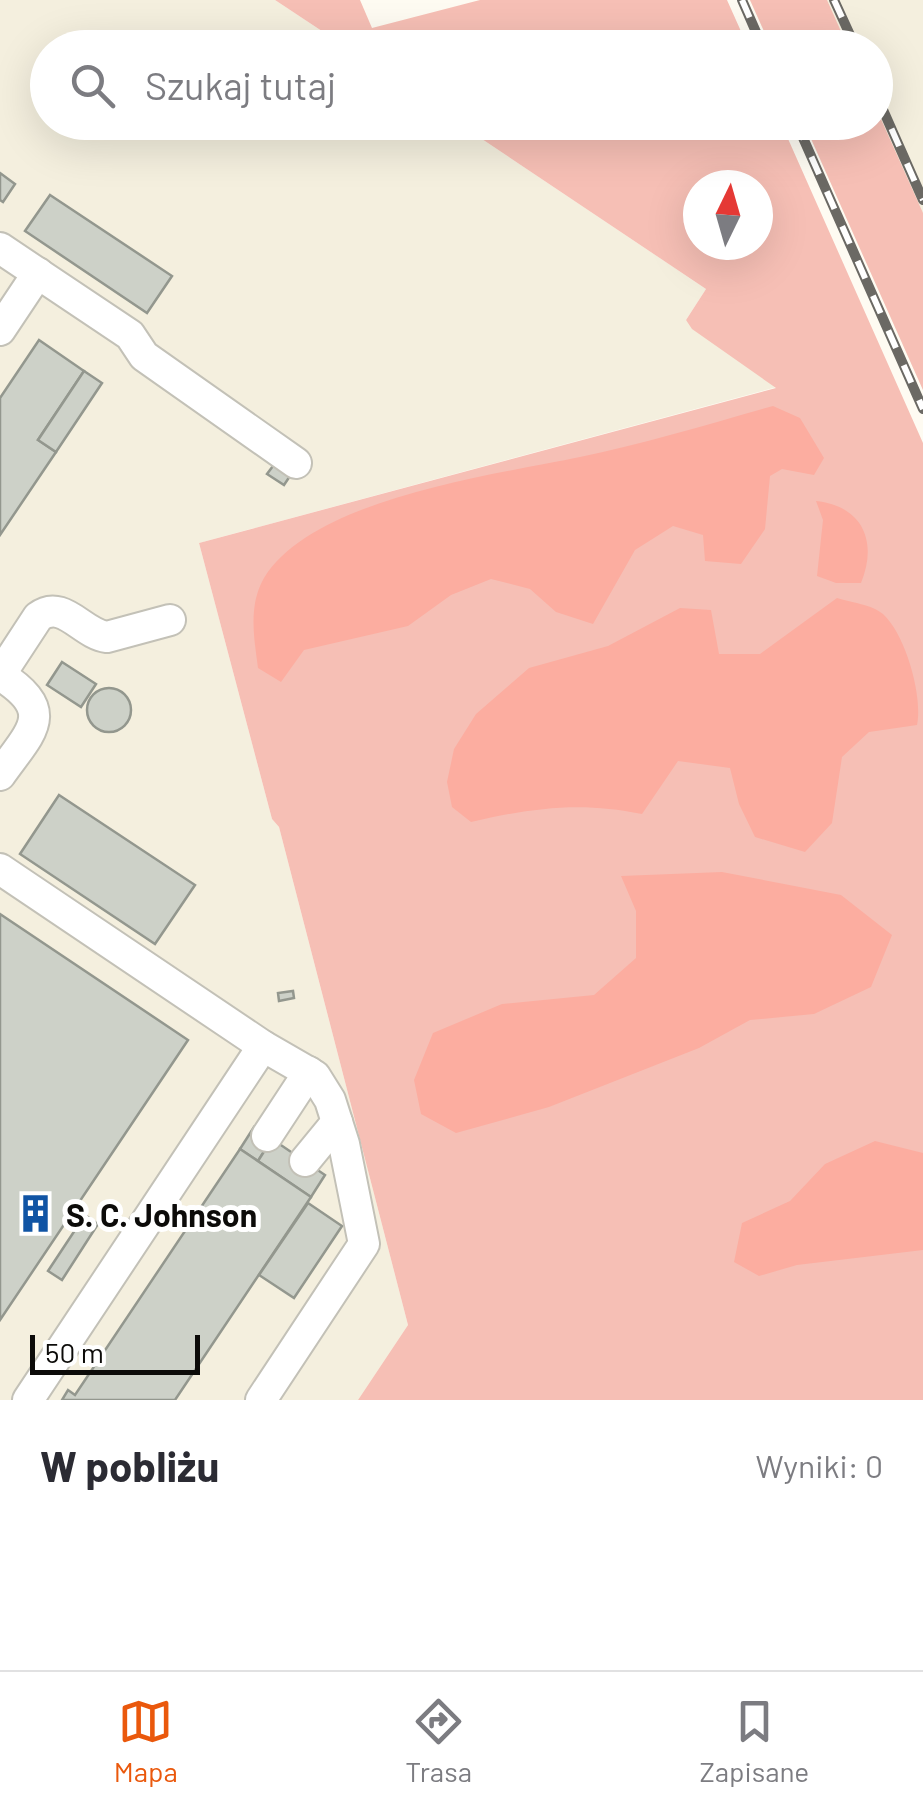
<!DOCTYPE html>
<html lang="pl">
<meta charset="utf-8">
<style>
body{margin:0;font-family:Barlow,sans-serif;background:#f7f7f7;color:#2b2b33}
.compass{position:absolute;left:683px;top:170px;width:90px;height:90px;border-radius:50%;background:#fff;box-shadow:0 10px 40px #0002;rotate:5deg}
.scale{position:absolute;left:30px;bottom:25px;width:170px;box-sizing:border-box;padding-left:10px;border:5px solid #0c0b09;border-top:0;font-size:28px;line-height:35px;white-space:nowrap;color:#0c0b09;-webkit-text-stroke:8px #fff;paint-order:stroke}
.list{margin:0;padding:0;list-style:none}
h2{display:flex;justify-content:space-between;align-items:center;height:130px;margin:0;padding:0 40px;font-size:42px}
h2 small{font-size:32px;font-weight:400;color:#7c7c81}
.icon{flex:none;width:55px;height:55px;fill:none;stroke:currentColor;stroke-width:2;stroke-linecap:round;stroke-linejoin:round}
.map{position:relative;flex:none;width:923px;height:1400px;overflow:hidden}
.search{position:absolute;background:#fff;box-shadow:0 10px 40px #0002;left:30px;right:30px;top:30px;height:110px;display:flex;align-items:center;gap:25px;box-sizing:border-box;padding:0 35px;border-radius:55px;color:#7c7c81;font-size:38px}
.sheet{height:270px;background:#fff}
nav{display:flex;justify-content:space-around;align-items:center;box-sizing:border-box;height:140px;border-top:2px solid #e1e1e2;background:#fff;font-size:28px;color:#7c7c81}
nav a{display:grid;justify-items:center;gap:5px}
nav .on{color:#ea580c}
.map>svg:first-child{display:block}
</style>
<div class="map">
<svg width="923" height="1400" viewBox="0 0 923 1400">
<rect width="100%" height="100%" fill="#fefbf2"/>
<g fill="#f4efde">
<polygon points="0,0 275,0 346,47 48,48 48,122 458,123 706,289 686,320 777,387 199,543 272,819 279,827 408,1325 358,1400 0,1400"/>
<polygon points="750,0 923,0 923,390 804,123 876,122 876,48 771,47"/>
</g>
<g fill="#f6bfb5" fill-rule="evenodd">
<polygon points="275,0 360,0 372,28 480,0 727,0 748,47 346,47"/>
<polygon points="750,0 827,0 848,47 771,47"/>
<polygon points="876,108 923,213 923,390 804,123 876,122"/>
<path d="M458 123H781L923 443V1400H358L408 1325 279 827 272 819 199 543 776 388 692 329 686 320 706 289ZM698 185H758V245H698Z"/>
</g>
<g fill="#fcada0">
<path d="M773 406 800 418 824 458 814 475 782 469 770 476 765 529 741 564 705 561 703 535 673 526 635 550 593 624 556 612 530 589 491 579 451 595 408 626 304 650 281 682 258 668C254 637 248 606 264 578 313 498 494 475 580 457 644 444 709 424 773 406Z"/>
<path d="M816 501C863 506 878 542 861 583H836L817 576 823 520Z"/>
<path d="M837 598C850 602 873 605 883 614 906 635 923 697 917 725L869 732 842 757 832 823 805 852 755 837 739 804 730 768 678 761 642 814C580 801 532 808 471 822L452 807 447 782 454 749 476 714 529 668 608 646 680 608 711 610 719 654H760Z"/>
<polygon points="722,872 841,895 892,935 871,987 814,1014 750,1020 699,1048 549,1107 456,1133 421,1114 414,1080 433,1033 502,1004 594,995 636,958 636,911 621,876"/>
<polygon points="875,1141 923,1153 923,1250 797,1265 759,1276 734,1262 742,1223 790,1201 825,1164"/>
</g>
<g fill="#cdd1c8" stroke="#93978e" stroke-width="2.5">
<polygon points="0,173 15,184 3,202 0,200"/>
<polygon points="50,195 172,276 147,313 25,231"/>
<polygon points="39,340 84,371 38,440 56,452 0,535 0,398"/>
<polygon points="84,371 102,383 56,452 38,440"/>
<polygon points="279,458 294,470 284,485 267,474"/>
<polygon points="62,662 96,684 81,707 47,685"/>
<circle cx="109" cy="710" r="22"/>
<polygon points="59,795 195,885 155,944 20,854"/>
<polygon points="0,914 188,1040 0,1320"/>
<polygon points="293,991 294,998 279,1001 278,993"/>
<polygon points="254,1127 272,1139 258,1161 240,1149"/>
<polygon points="272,1139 325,1175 311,1197 258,1161"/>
<polygon points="240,1149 311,1197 175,1400 62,1400 68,1390 75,1395"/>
<polygon points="308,1203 342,1226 294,1298 259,1275"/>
<polygon points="85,1215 98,1224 62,1280 48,1271"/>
</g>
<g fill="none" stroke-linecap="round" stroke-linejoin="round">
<defs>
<g id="minor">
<polyline points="0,248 130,335 144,356 296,463"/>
<polyline points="0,330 38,273"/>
<path d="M0 675 38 617C63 598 82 634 107 637L170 620"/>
<path d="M0 675C58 712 31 731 0 775"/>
<polyline points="0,869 263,1046 315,1076 330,1100 344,1144 364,1244 261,1400"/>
<polyline points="267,1136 309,1072"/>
<polyline points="305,1161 337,1122"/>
<polyline points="28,1400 263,1046"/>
</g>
</defs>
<use href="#minor" stroke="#c3c1b7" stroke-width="34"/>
<use href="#minor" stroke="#fff" stroke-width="30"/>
<defs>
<g id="rail">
<polyline points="742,0 763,48"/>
<polyline points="834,0 856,48"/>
<polyline points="876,94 923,200"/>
<polyline points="796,122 923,409"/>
</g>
</defs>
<use href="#rail" stroke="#6b6964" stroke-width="10"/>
<use href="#rail" stroke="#fff" stroke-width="6" stroke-dasharray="19" stroke-linecap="butt"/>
</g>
<defs>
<symbol id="building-bare" viewBox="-9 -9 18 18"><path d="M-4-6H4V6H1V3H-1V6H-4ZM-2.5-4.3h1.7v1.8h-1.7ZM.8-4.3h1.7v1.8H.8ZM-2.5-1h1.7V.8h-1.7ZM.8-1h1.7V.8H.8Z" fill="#1054a4" stroke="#fff" stroke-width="2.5" paint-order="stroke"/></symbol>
</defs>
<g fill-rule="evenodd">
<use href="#building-bare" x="8" y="1186" width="55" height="55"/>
</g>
<g text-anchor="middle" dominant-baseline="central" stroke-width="10" stroke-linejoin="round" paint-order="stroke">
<g font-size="32" font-weight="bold" fill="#0c0b09" stroke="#fff" text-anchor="start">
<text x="66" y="1214">S. C. Johnson</text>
</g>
</g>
</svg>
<svg class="compass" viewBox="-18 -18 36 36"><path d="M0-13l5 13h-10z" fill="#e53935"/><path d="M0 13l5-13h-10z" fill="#7c7c81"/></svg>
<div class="scale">50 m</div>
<div class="search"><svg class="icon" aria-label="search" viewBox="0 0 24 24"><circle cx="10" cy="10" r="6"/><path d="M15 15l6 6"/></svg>Szukaj tutaj</div>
</div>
<section class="sheet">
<h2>W pobliżu<small>Wyniki: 0</small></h2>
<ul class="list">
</ul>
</section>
<nav>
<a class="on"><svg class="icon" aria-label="map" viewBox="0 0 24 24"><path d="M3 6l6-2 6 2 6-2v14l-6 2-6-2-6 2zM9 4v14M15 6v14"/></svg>Mapa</a>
<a><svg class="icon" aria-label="directions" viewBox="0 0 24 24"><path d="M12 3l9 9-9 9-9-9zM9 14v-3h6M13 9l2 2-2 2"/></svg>Trasa</a>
<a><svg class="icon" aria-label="saved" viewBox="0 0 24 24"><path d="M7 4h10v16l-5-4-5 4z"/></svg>Zapisane</a>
</nav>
